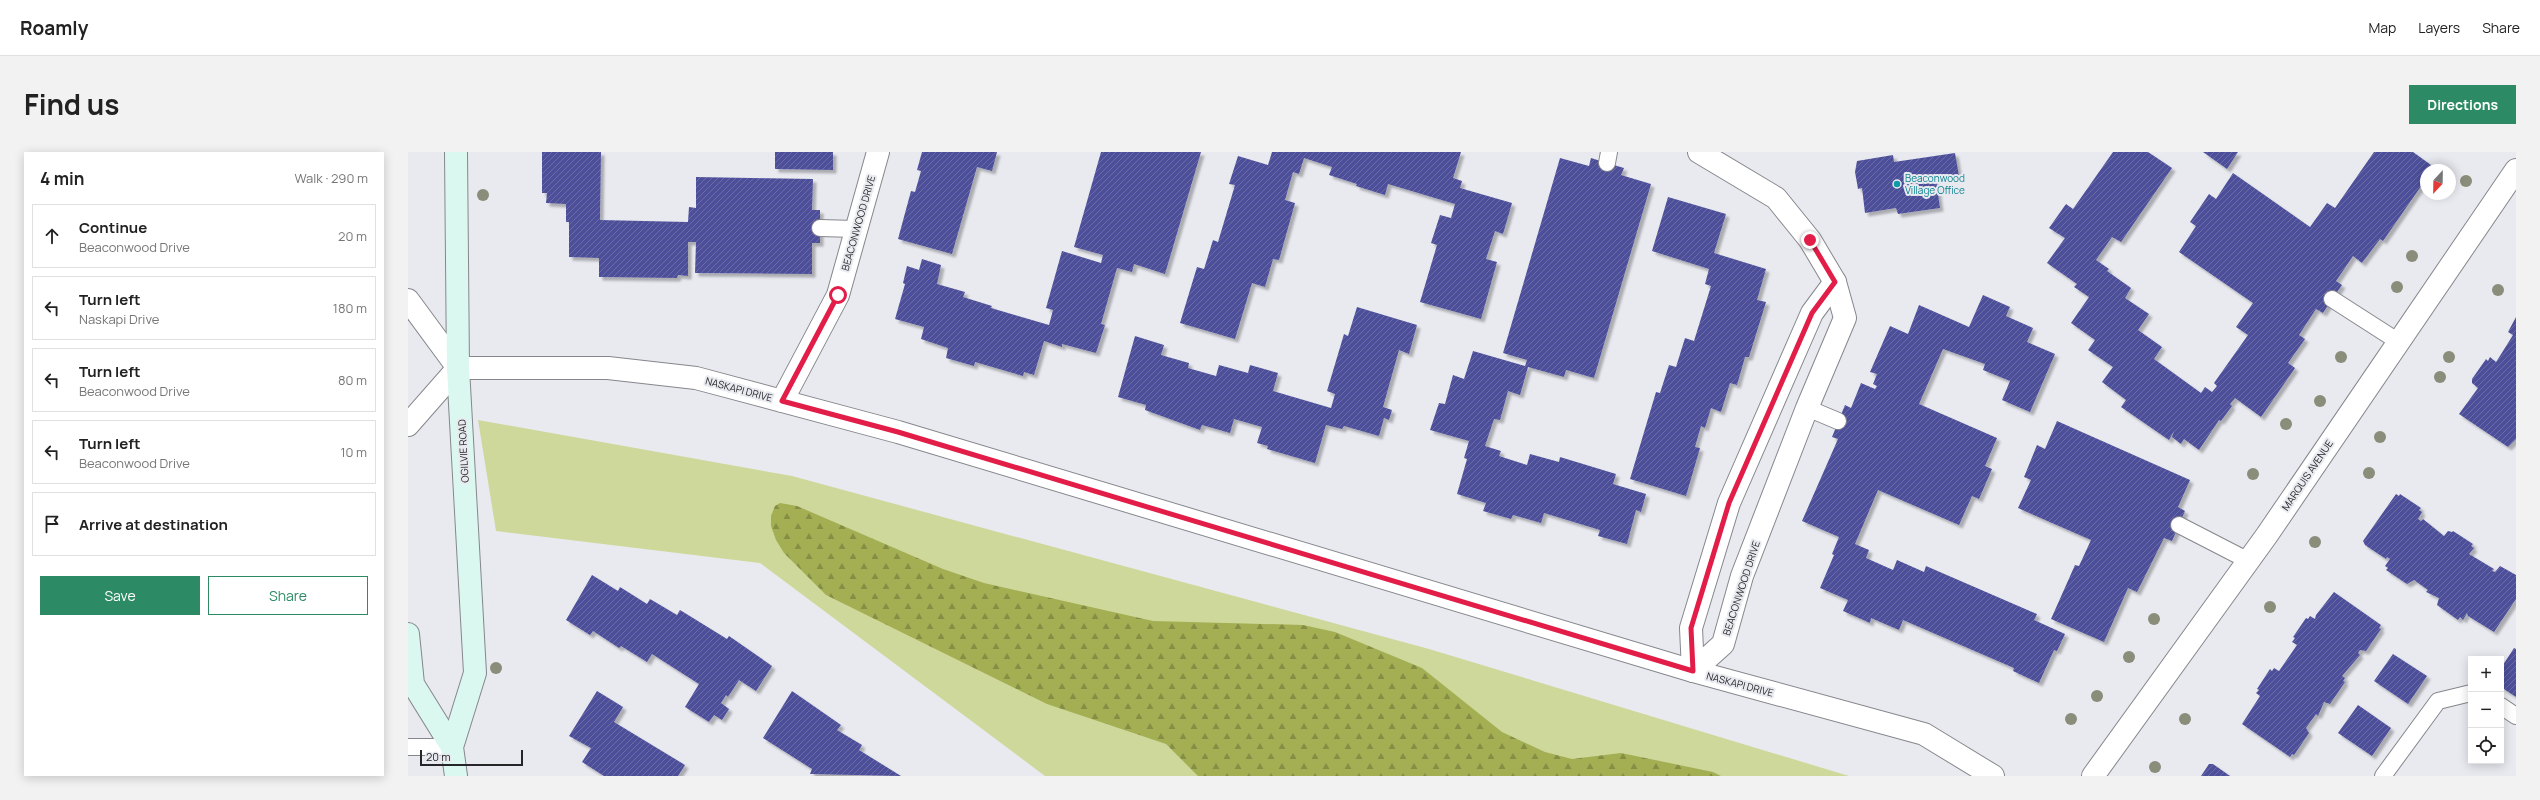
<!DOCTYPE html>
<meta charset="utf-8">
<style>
body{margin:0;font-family:Manrope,sans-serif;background:#f2f2f2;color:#222}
.controls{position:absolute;right:12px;bottom:12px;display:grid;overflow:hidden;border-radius:0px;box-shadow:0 2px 10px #0003}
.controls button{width:36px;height:36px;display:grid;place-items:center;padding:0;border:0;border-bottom:1px solid #e0e0e0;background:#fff;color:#222;font:20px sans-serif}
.compass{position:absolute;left:2012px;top:12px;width:36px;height:36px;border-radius:50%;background:#fff;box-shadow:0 2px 10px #0003;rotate:202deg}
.scale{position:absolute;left:12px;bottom:10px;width:103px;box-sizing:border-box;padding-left:4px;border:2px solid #262628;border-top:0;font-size:11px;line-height:14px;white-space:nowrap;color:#262628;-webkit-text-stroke:3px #e9eaf0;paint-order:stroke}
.stop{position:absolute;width:12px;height:12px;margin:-9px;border:3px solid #e11d48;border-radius:50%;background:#fff}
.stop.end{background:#e11d48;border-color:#fff;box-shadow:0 1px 4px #0008}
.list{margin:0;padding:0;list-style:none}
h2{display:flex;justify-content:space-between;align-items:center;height:52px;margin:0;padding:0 16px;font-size:17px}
h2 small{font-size:13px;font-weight:400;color:#767676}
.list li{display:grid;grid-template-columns:26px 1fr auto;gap:12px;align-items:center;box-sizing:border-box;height:64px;margin:0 8px 8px;padding:0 8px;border:1px solid #e0e0e0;border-radius:0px}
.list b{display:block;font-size:15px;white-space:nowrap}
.list p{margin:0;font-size:13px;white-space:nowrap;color:#767676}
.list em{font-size:13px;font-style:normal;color:#767676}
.actions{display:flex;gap:8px;padding:12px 16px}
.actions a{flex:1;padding:9px 0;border:1px solid #2c8b64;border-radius:0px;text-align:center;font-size:14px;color:#2c8b64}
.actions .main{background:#2c8b64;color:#fff}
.icon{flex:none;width:22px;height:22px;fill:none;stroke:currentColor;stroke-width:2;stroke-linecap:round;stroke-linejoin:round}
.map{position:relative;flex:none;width:2108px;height:624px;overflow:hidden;border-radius:0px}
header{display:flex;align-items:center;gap:24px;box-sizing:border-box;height:56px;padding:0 20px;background:#fff;border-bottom:1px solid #e0e0e0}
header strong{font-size:19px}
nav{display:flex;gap:22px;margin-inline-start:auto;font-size:14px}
.intro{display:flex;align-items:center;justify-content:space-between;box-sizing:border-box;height:96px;padding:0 24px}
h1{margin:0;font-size:28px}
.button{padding:10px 18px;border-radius:0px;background:#2c8b64;color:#fff;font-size:14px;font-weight:700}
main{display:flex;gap:24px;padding:0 24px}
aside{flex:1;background:#fff;border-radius:0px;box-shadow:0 2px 10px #0003}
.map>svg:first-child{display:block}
</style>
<header>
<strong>Roamly</strong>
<nav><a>Map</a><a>Layers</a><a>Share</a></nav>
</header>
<div class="intro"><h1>Find us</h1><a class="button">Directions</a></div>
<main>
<aside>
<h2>4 min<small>Walk · 290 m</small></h2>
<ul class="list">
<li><svg class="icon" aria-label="ahead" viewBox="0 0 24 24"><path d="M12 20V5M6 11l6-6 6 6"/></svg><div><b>Continue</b><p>Beaconwood Drive</p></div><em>20 m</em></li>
<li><svg class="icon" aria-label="left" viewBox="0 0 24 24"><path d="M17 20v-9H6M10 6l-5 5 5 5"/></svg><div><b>Turn left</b><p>Naskapi Drive</p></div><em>180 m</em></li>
<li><svg class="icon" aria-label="left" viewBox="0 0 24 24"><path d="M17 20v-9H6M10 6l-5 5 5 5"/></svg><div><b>Turn left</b><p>Beaconwood Drive</p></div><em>80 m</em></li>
<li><svg class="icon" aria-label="left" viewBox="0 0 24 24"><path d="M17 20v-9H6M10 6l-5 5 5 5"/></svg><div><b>Turn left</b><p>Beaconwood Drive</p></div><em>10 m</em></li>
<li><svg class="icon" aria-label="arrive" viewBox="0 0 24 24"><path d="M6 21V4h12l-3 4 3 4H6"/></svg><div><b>Arrive at destination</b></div></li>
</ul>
<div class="actions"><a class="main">Save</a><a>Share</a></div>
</aside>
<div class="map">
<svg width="2108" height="624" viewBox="0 0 2108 624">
<defs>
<pattern id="forest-firs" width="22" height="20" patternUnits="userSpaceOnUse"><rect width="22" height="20" fill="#a3af52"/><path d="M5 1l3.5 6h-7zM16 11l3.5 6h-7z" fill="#858e44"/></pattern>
<pattern id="building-hatch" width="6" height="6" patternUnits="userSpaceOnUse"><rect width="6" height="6" fill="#4e509b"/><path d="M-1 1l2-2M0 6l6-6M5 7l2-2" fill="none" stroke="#6a6ca4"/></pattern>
<filter id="shadow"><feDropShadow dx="3.5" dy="3.5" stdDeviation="1" flood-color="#0004"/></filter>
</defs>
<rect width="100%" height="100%" fill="#e9eaf0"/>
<polygon fill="#ced89a" points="70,268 384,324 1021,497 1441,624 637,624 352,411 88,379"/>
<polygon fill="url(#forest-firs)" points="372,351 389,354 535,417 576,431 745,469 895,473 927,480 1014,516 1094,580 1137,600 1164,607 1213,601 1305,620 1313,624 790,624 758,592 639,552 418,443 376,401 368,388 363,374 363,364 367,354"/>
<g fill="url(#building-hatch)" filter="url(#shadow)">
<polygon points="134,0 193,0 192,68 280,70 281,55 288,56 288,25 405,27 404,58 412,58 412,91 404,91 404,122 287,121 288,90 280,90 280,124 270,123 269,126 191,125 191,106 161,105 161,70 158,70 158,52 138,51 139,41 134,41"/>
<polygon points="367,0 425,0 425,18 367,17"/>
<polygon points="514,0 589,0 584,19 569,15 544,102 490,87 503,39 507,40 513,19 509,18"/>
<polygon points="693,0 793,0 757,122 726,112 724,120 709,116 693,172 697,173 688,201 654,192 654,195 636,189 626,223 616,220 615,224 567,210 566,214 538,206 540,196 513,187 516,175 487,167 497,132 495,131 499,114 511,118 514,107 533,113 529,132 557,140 555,145 584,154 583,156 641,173 645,158 638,156 654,99 693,111 695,103 666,95"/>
<polygon points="864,0 1053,0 1045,26 1054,29 1052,36 1104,51 1095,82 1087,79 1078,107 1089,110 1073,167 1012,150 1029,93 1023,91 1032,63 1043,66 1047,52 980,32 977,43 948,34 949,32 921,23 924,15 896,6 891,22 885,20 877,48 887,51 871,108 865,107 857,135 844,131 827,187 772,171 789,115 796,117 805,88 810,90 827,33 821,32 830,4 860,13"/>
<polygon points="1705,0 1740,0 1764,16 1713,90 1704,85 1688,108 1701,117 1699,119 1723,136 1717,146 1741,162 1730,178 1754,195 1746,207 1793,241 1797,235 1804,240 1809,234 1806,231 1840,183 1828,175 1845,151 1771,100 1788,74 1782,70 1801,42 1808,47 1825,21 1902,75 1919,51 1927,56 1966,0 2005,0 2023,13 2018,18 2018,27 1975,89 1972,87 1954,111 1945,104 1928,129 1934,133 1924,147 1915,161 1908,157 1891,183 1897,187 1880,211 1887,216 1853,265 1827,246 1822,252 1824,254 1813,269 1811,268 1791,298 1776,287 1773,292 1764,285 1766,279 1761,288 1713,255 1718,248 1694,230 1705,215 1680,198 1687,188 1663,171 1681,145 1666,135 1669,132 1639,111 1657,86 1641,76 1658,52 1665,57"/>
<polygon points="1795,0 1830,0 1819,17"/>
<polygon points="1547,1 1551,24 1528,27 1532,56 1490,62 1488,56 1457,61 1454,36 1450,37 1447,20 1449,9 1485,3 1486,10"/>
<polygon points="1152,6 1181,14 1183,6 1199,11 1216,16 1213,23 1243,32 1186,226 1158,218 1156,225 1120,215 1112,243 1100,239 1092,268 1086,267 1077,294 1093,299 1091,304 1119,313 1122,302 1151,310 1152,305 1208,322 1205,332 1238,342 1233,360 1228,358 1219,392 1190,384 1192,378 1136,361 1133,371 1105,363 1103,367 1075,359 1078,351 1049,342 1059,307 1056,306 1061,289 1022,278 1031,251 1037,252 1045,223 1056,227 1065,199 1117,214 1119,208 1095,201"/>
<polygon points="1260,45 1318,62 1306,101 1358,117 1349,148 1358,150 1341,205 1337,205 1329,233 1322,231 1313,260 1303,256 1297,276 1293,274 1287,295 1292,296 1278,344 1222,327 1248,240 1252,241 1261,213 1268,215 1277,186 1286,189 1303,134 1297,132 1301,117 1244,99"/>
<polygon points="1575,143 1602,155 1598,164 1625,176 1619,190 1647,202 1622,260 1594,248 1602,229 1575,218 1577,212 1535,197 1511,252 1589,286 1577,314 1584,317 1571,347 1564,344 1551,373 1470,338 1447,392 1461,398 1458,406 1485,418 1489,408 1516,420 1518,414 1629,462 1626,468 1657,482 1649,499 1646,498 1631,531 1605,519 1606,516 1495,468 1491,478 1463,466 1462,471 1435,459 1440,448 1412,436 1426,403 1424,402 1431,385 1394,369 1430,287 1424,285 1437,253 1443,256 1453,231 1467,237 1469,234 1465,232 1469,222 1462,220 1482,174 1500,182 1511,153 1561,175"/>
<polygon points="949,155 1009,173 1001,202 991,198 975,255 984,258 981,268 976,266 971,284 936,274 934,277 918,273 907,311 859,297 860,294 849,291 854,275 826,267 822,281 794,273 792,278 737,258 738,253 710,245 727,184 756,193 753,203 781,211 780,216 808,224 811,213 840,221 842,213 870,221 865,239 923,256 927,242 919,239 936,182 940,184"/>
<polygon points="2108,165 2108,287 2100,295 2051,262 2070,236 2064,231 2064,227 2078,207 2080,209 2082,205 2088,210 2090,207 2105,183 2100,180"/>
<polygon points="1649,269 1782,328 1770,355 1777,359 1764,389 1756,386 1729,440 1720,436 1696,490 1643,467 1667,413 1671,414 1683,388 1610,356 1623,328 1616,325 1629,293 1637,297"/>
<polygon points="1988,342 1991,344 1992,342 2013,356 2011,358 2014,360 2010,367 2013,369 2015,367 2036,384 2040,379 2044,380 2045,379 2065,392 2063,394 2066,396 2061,402 2086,417 2084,419 2087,420 2092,414 2108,423 2108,447 2086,480 2060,464 2059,461 2055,468 2052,465 2050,468 2029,453 2031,446 2018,440 2020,438 2006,428 1999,432 1978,418 1980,416 1977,414 1982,407 1979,405 1978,407 1957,393 1955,389"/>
<polygon points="184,423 210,439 212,435 239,452 242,447 269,463 272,458 319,487 321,484 364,514 348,539 331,528 320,545 318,543 313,551 321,557 314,568 306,563 301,570 277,555 291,532 244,502 239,510 213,494 211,496 185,479 182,483 158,468"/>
<polygon points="1926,440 1973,473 1971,476 1973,477 1958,499 1952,498 1950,501 1952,503 1934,524 1937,526 1935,529 1937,530 1922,552 1916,550 1910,564 1908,562 1898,576 1901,581 1886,603 1884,602 1882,605 1834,572 1852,544 1848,541 1851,538 1849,537 1862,517 1864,519 1866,516 1871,519 1889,493 1884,490 1887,486 1885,485 1898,466 1900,467 1902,464 1907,467 1908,463"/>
<polygon points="2106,496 2108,497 2108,545 2093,535 2093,516"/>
<polygon points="1985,502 2019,524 2000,552 1966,529"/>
<polygon points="189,539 215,555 206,570 277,613 270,624 196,624 174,610 183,596 161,584"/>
<polygon points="384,539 433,573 429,578 454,593 451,598 493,624 402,622 404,617 355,586"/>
<polygon points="1950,553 1983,576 1964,604 1930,581"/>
<polygon points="1801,612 1805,612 1822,624 1793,624"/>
</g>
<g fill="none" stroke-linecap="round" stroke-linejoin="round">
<defs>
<g id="lane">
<polyline points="1199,11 1201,0"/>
<polyline points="412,76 447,77"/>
<polyline points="1924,147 1991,190"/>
<polyline points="1399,256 1430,269"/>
<polyline points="1771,373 1841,409"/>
<polyline points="2093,554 2108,564"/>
<polyline points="0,595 44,595"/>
<polyline points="1975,624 2030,549 2063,541"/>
</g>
<g id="street">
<polyline points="0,148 50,216"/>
<polyline points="374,249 430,143 470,0"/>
<polyline points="0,273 50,216 200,216 288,226 490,280 1285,519 1516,582 1585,624"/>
<polyline points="1285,519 1315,492 1334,424 1399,256 1437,166 1427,130 1402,88 1368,46 1291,0"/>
<polyline points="1285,519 1283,476 1321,351 1404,161 1427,130"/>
<polyline points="1685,624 1859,383 2108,18"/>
</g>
<g id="secondary">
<polyline points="48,0 50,216 67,521 44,595 48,624"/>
<polyline points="0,482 5,532 44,595"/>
</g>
</defs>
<use href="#lane" stroke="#86878c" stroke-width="18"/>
<use href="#street" stroke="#86878c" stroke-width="24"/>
<use href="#secondary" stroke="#86878c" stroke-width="24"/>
<use href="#lane" stroke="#fff" stroke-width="16"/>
<use href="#street" stroke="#fff" stroke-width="22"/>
<use href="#secondary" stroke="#daf8f0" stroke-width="22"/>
</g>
<g fill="#8a8d7a">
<circle cx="2058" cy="29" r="6"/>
<circle cx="75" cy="43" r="6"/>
<circle cx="2004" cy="104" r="6"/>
<circle cx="1989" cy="135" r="6"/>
<circle cx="2090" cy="138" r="6"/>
<circle cx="1933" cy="205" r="6"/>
<circle cx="2041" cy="205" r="6"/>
<circle cx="2032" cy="225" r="6"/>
<circle cx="1912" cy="249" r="6"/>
<circle cx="1878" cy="272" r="6"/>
<circle cx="1972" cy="285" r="6"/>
<circle cx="1961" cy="321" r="6"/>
<circle cx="1845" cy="322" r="6"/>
<circle cx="1907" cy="390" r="6"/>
<circle cx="1862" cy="455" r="6"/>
<circle cx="1746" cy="467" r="6"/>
<circle cx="1721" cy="505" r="6"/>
<circle cx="88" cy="516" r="6"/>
<circle cx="1689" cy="544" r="6"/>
<circle cx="1663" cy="567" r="6"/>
<circle cx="1777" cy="567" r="6"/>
<circle cx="1747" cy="615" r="6"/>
</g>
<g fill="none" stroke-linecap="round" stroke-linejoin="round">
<polyline stroke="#e11d48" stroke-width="5" points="430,143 374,249 490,280 1285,519 1283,476 1321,351 1404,161 1427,130 1402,88"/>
</g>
<circle fill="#0f9aa8" stroke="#e9eaf0" stroke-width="1.5" cx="1489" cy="32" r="4"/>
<g text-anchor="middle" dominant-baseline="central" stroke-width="4" stroke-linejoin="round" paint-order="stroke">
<g font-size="10" fill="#0d838f" stroke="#e9eaf0" text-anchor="start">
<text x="1497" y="26">Beaconwood<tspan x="1497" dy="12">Village Office</tspan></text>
</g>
<g font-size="10" fill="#262628" stroke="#e9eaf0">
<text transform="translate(450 71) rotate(-74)">BEACONWOOD DRIVE</text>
<text transform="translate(331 237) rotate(15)">NASKAPI DRIVE</text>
<text transform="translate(55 299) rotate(-93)">OGILVIE ROAD</text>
<text transform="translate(1899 323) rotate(-56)">MARQUIS AVENUE</text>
<text transform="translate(1333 436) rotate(-72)">BEACONWOOD DRIVE</text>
<text transform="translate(1332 532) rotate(15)">NASKAPI DRIVE</text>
</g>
</g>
</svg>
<div class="controls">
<button>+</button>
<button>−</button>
<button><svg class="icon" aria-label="locate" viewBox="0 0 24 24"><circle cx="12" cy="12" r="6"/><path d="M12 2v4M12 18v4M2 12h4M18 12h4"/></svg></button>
</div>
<svg class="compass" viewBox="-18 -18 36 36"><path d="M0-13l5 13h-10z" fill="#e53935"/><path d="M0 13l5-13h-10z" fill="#767676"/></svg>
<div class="scale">20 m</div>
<div class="stop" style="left:430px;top:143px"></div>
<div class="stop end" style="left:1402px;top:88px"></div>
</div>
</main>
